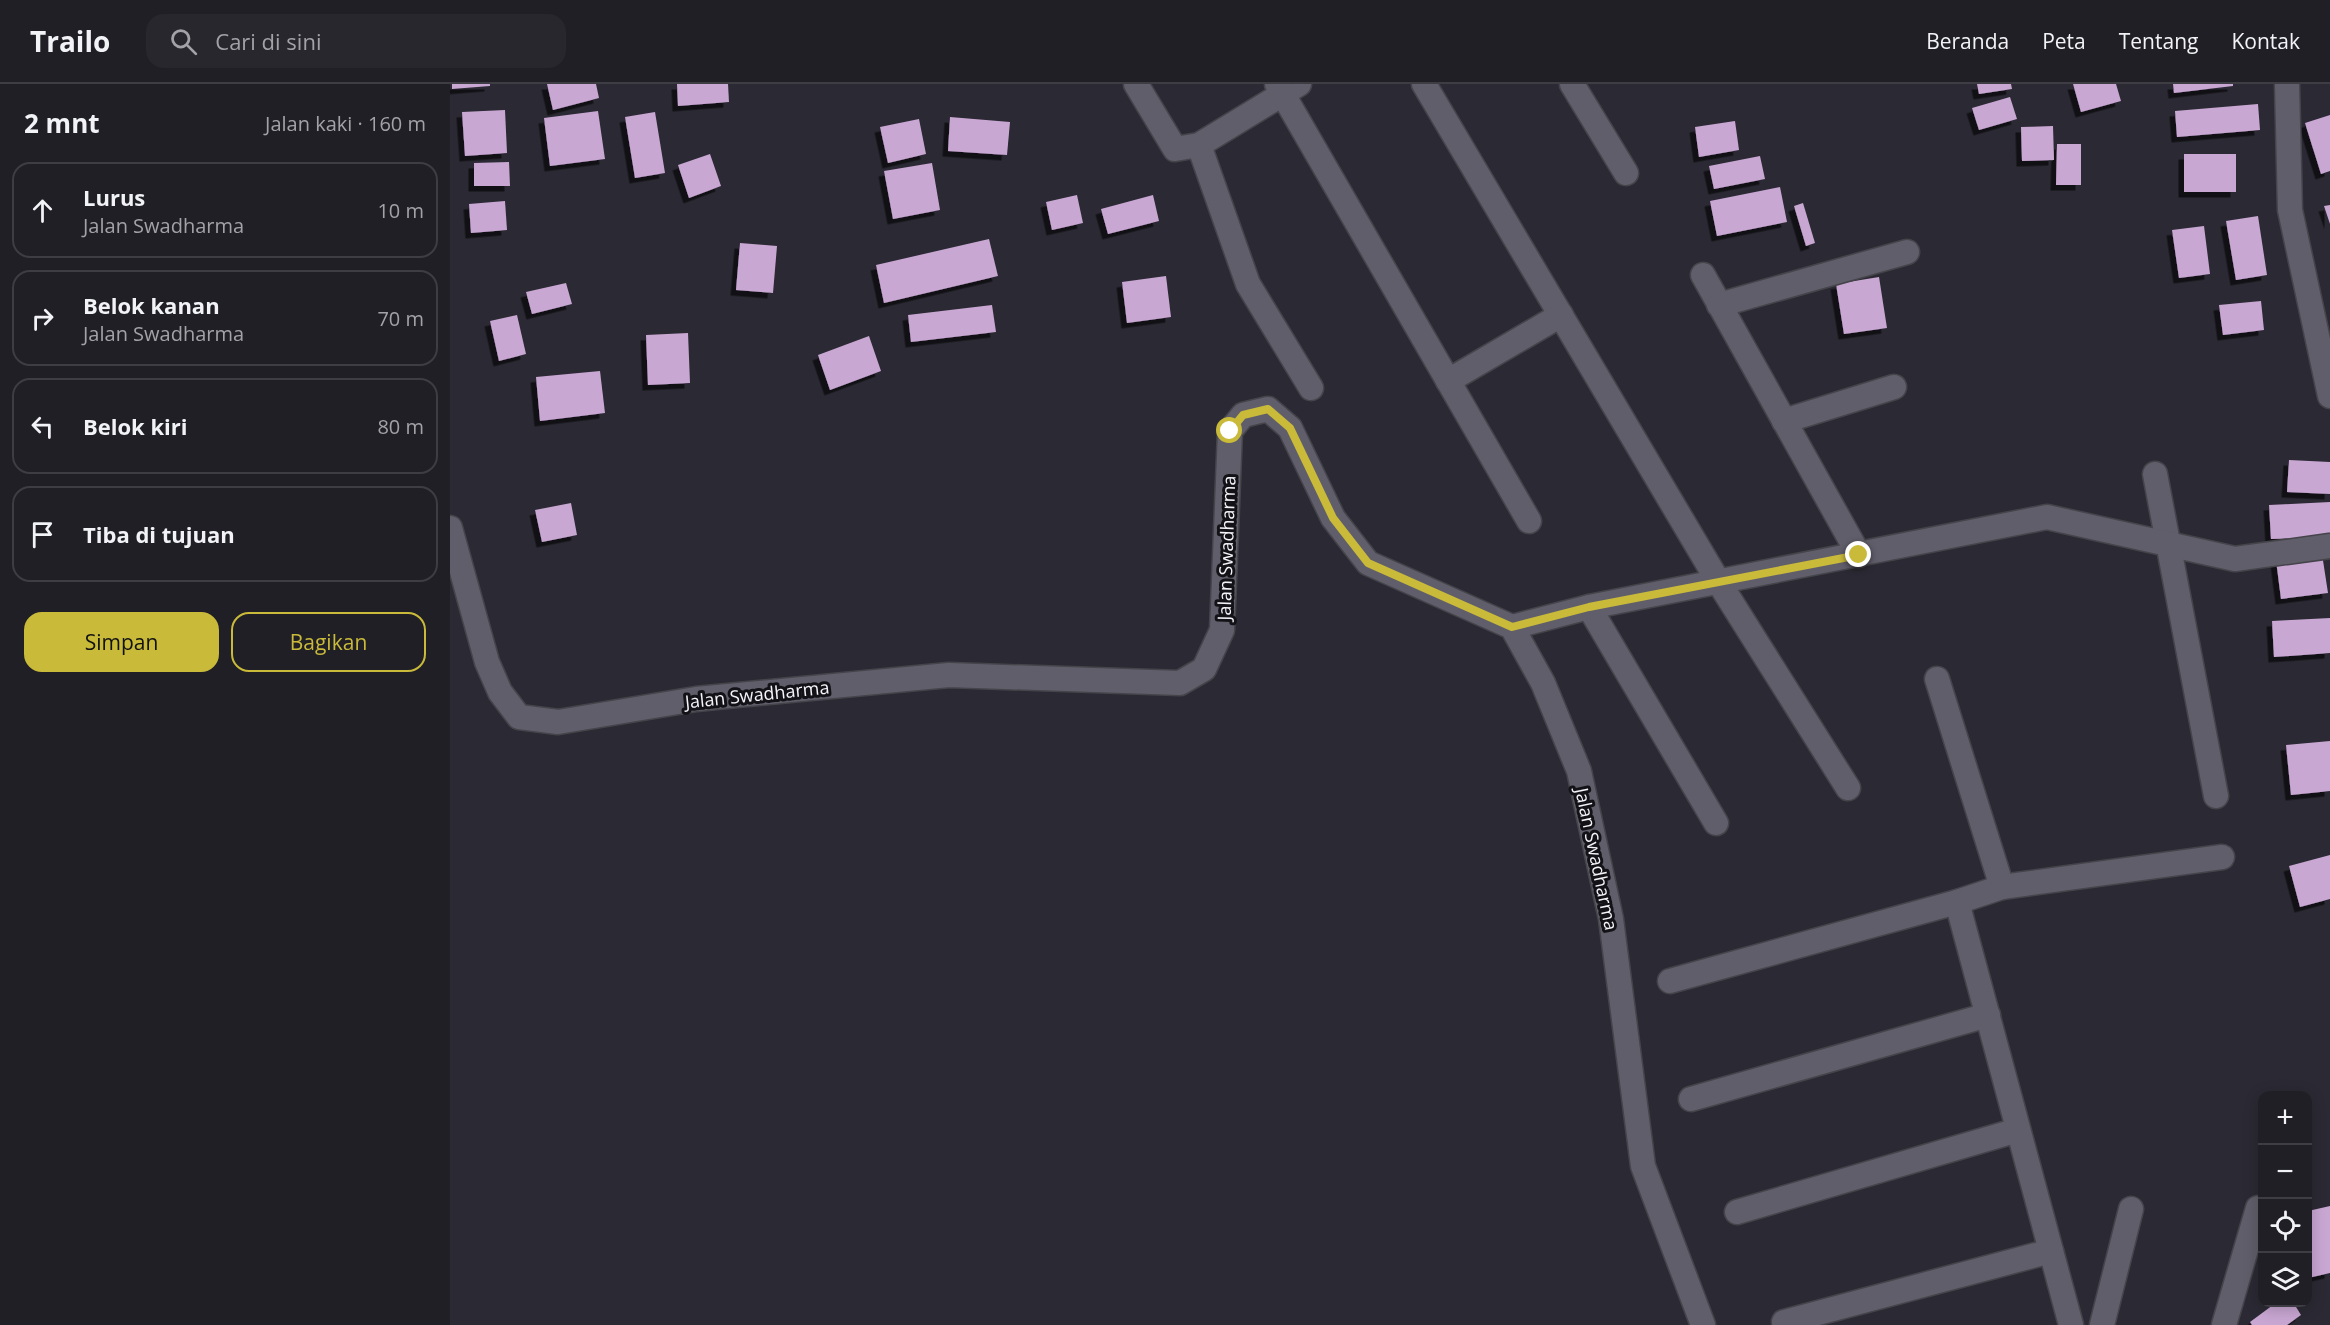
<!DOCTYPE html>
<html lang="id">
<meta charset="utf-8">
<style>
body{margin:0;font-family:"Open Sans",sans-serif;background:#28272e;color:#f1f3f6}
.controls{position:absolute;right:18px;bottom:18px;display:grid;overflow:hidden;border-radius:12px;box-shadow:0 3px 15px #0003}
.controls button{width:54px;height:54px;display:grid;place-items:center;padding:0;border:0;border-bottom:2px solid #3d3d43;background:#201f26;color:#f1f3f6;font:30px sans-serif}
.stop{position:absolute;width:18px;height:18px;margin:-14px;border:4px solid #c9ba3a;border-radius:50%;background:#fff}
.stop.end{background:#c9ba3a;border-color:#fff;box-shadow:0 2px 6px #0008}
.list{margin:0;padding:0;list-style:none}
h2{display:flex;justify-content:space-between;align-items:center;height:78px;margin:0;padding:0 24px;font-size:26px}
h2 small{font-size:20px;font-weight:400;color:#a2a2a7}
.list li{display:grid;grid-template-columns:39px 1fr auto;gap:18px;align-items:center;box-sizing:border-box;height:96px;margin:0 12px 12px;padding:0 12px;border:2px solid #3d3d43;border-radius:18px}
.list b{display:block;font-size:22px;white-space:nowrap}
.list p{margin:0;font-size:20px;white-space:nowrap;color:#a2a2a7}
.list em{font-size:20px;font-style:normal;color:#a2a2a7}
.actions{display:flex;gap:12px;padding:18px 24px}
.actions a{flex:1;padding:14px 0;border:2px solid #c9ba3a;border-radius:18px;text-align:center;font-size:21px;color:#c9ba3a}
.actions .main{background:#c9ba3a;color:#111}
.icon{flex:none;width:33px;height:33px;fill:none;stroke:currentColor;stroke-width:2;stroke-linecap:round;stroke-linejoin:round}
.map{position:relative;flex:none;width:1880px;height:1241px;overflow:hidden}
header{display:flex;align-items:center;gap:36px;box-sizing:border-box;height:84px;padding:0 30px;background:#201f26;border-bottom:2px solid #3d3d43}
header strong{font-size:28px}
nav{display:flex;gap:33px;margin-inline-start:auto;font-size:21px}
.search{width:420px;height:54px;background:#28272e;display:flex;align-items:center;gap:15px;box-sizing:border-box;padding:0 21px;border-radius:18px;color:#a2a2a7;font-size:22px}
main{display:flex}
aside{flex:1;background:#201f26}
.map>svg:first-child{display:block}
</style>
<header>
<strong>Trailo</strong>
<div class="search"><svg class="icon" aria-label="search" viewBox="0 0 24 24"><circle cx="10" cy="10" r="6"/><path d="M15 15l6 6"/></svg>Cari di sini</div>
<nav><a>Beranda</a><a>Peta</a><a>Tentang</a><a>Kontak</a></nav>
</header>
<main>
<aside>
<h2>2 mnt<small>Jalan kaki · 160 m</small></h2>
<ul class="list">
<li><svg class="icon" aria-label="ahead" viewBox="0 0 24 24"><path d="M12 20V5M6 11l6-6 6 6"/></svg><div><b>Lurus</b><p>Jalan Swadharma</p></div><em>10 m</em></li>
<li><svg class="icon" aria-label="right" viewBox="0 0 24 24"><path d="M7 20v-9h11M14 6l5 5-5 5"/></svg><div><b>Belok kanan</b><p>Jalan Swadharma</p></div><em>70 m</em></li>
<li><svg class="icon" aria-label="left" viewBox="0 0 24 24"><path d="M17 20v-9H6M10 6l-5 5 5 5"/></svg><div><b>Belok kiri</b></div><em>80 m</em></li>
<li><svg class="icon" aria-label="arrive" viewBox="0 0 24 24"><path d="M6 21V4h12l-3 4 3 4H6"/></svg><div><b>Tiba di tujuan</b></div></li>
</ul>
<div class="actions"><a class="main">Simpan</a><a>Bagikan</a></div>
</aside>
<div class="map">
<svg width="1880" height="1241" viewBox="0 0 1880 1241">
<defs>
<filter id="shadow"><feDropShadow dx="-5.5" dy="5.5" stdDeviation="0" flood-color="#0009"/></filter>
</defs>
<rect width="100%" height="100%" fill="#2b2933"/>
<g fill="#c9a7d3" filter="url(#shadow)">
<polygon points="2,0 40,0 40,2 2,5"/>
<polygon points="97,0 146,0 149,14 103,26"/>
<polygon points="227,0 278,0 279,18 228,22"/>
<polygon points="1527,0 1561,0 1562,5 1529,10"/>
<polygon points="1623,0 1666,0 1671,17 1631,28"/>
<polygon points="1723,0 1783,0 1783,2 1724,9"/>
<polygon points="1560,13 1567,35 1529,46 1522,24"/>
<polygon points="1808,20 1810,46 1727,53 1725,27"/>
<polygon points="55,26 57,69 15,72 12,28"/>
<polygon points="148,27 155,75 100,82 94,34"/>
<polygon points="205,28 215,89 185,94 175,33"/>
<polygon points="1880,31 1880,87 1871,90 1855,39"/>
<polygon points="500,33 560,38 557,71 498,67"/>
<polygon points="469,35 476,70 438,79 430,43"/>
<polygon points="1285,37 1289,66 1249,73 1245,43"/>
<polygon points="1603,42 1604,76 1572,77 1571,43"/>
<polygon points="1607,60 1631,60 1631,101 1606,101"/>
<polygon points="260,70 271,102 239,114 228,81"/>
<rect x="1734" y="70" width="52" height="38"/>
<polygon points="1310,72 1315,95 1264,105 1259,82"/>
<polygon points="59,78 60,102 24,102 24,79"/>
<polygon points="482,79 490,126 443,135 434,87"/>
<polygon points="1330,103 1337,138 1267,152 1260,117"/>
<polygon points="627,111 633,139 602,146 596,118"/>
<polygon points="703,111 709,137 658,150 651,125"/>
<polygon points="55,117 57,146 21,149 19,120"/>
<polygon points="1353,119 1365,159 1356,162 1344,122"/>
<polygon points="1880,121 1880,140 1874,122"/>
<polygon points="1808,132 1817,191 1786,196 1776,137"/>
<polygon points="1754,142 1760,190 1729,194 1722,146"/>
<polygon points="539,155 548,192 434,219 426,181"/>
<polygon points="290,159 327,162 323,209 286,206"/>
<polygon points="716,192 721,233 677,239 672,198"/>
<polygon points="1429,193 1437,244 1394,250 1386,200"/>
<polygon points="116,199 122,220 82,230 76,208"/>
<polygon points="1811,217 1814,246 1773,251 1769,221"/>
<polygon points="542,221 546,248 461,258 458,231"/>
<polygon points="67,231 76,270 49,277 40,237"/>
<polygon points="238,249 240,299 198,301 196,251"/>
<polygon points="419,252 431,287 380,306 368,271"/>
<polygon points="150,287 155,329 90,337 86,293"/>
<polygon points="1839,376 1880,378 1880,410 1837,408"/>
<polygon points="1880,418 1880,453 1821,455 1819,421"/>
<polygon points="121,419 127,451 92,458 85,426"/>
<polygon points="1872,470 1878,509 1831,515 1826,476"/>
<polygon points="1880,534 1880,569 1824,573 1822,537"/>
<polygon points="1880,657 1880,707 1841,711 1836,661"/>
<polygon points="1880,771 1880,815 1850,823 1839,782"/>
<polygon points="1880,1122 1880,1189 1858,1194 1858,1127"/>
<polygon points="1827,1218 1843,1218 1851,1231 1837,1241 1802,1241 1800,1238"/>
</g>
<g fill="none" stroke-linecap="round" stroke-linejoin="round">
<defs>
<g id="minor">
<polyline points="686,0 725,65 749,61 849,0"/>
<polyline points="827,0 1079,437"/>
<polyline points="974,0 1268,497 1398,704"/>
<polyline points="1122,0 1176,89"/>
<polyline points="1837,0 1840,126 1880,312"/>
<polyline points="749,61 798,200 861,304"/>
<polyline points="1253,191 1409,471"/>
<polyline points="1269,221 1457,168"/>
<polyline points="998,297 1111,231"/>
<polyline points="1334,337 1444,303"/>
<polyline points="1705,390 1766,712"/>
<polyline points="0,444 37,578 50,608 69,633 108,638 246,615 499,591 730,599 754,585 772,546 780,347 793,331 818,325 840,344 883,434 918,479 1062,543 1093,599 1129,687 1161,835 1193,1082 1253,1241"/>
<polyline points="1139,523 1266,739"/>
<polyline points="1062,543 1139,523 1597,433 1785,475 1880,462"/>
<polyline points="1487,595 1552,803 1507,818 1621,1241"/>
<polyline points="1552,803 1772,773"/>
<polyline points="1220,897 1507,818"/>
<polyline points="1241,1015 1538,931"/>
<polyline points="1287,1128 1568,1046"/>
<polyline points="1334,1238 1601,1167"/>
<polyline points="1652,1241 1681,1125"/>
<polyline points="1774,1241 1808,1124"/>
</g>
</defs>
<use href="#minor" stroke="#45444b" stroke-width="27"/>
<use href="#minor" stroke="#605e6a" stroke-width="24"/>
</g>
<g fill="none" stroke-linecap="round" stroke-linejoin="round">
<polyline stroke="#c9ba3a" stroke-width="8" points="780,347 793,331 818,325 840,344 883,434 918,479 1062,543 1139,523 1409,471"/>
</g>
<g text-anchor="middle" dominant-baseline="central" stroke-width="6" stroke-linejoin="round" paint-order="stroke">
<g font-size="18" fill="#f5f4fa" stroke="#131217">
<text transform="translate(776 464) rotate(-88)">Jalan Swadharma</text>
<text transform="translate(307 610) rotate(-6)">Jalan Swadharma</text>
<text transform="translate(1147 775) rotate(78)">Jalan Swadharma</text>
</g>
</g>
</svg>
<div class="controls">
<button>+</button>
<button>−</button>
<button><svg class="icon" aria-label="locate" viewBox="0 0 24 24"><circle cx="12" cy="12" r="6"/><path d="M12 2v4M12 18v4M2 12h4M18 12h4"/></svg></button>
<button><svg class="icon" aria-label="layers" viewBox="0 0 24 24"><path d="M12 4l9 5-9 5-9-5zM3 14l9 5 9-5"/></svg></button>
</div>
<div class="stop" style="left:780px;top:347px"></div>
<div class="stop end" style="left:1409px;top:471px"></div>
</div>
</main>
